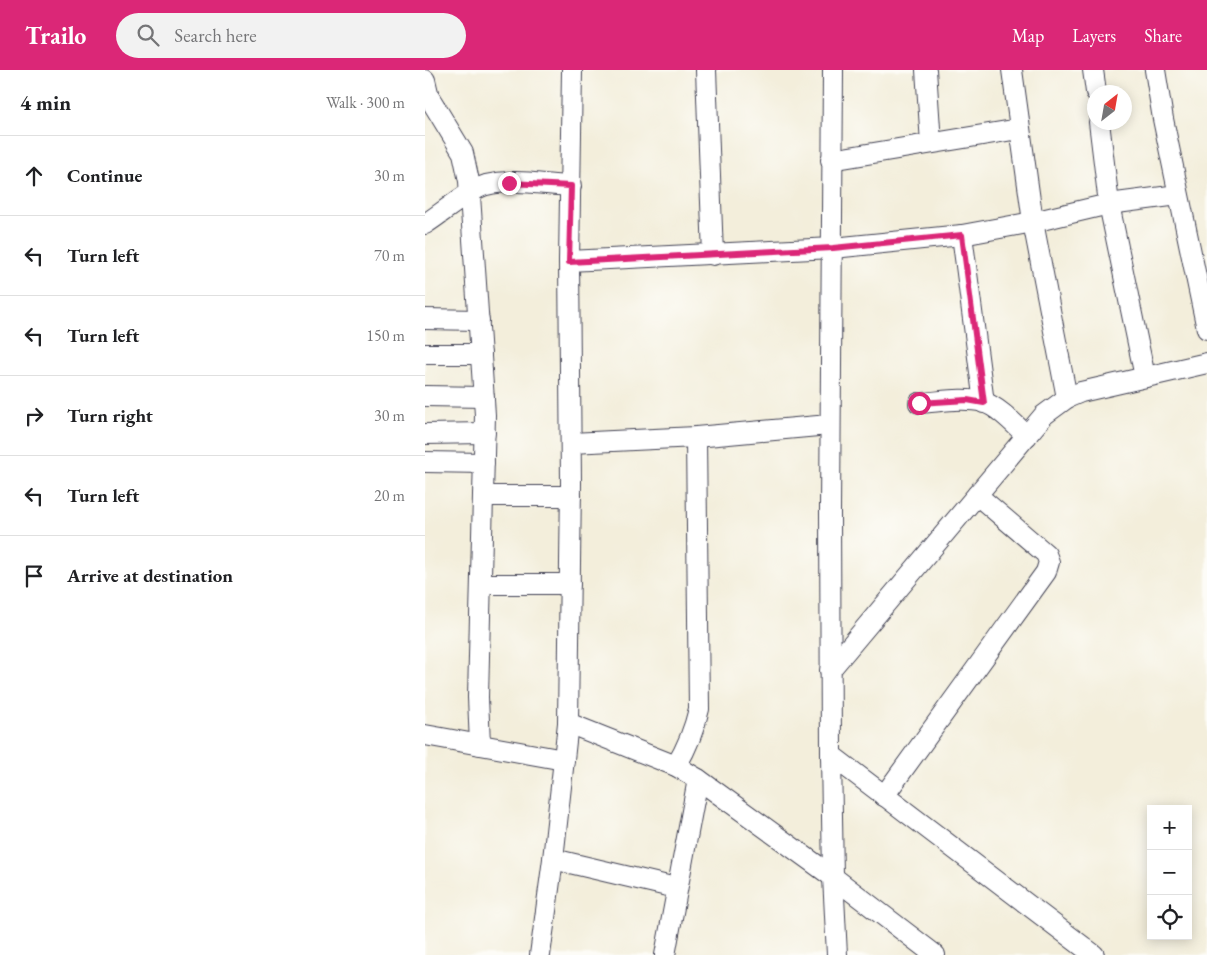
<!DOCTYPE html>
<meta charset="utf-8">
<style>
body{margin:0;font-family:"EB Garamond",serif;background:#f2f2f2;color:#202124}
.controls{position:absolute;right:15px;bottom:15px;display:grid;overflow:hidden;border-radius:0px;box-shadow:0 2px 12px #0003}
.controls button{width:45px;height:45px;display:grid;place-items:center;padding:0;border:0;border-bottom:1px solid #e0e0e0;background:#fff;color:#202124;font:25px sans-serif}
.compass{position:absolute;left:662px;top:15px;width:45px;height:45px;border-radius:50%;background:#fff;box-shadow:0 2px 12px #0003;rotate:31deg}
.stop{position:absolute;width:15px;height:15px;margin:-11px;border:4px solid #db2777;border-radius:50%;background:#fff}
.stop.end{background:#db2777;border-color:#fff;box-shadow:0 1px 5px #0008}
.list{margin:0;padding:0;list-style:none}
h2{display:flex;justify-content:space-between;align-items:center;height:65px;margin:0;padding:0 20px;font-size:21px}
h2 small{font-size:16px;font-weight:400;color:#757577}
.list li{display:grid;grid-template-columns:32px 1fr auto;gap:15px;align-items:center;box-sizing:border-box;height:80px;padding:0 20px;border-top:1px solid #e0e0e0}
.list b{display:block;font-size:19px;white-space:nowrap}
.list em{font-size:16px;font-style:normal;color:#757577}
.icon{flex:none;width:28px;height:28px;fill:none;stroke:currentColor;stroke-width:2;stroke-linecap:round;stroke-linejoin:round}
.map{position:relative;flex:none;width:782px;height:885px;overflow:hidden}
header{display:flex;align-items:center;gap:30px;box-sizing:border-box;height:70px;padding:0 25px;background:#db2777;color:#fff}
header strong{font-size:24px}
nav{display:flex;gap:28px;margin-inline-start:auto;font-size:18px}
.search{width:350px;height:45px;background:#f2f2f2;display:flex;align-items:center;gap:12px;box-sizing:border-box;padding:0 18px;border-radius:28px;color:#757577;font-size:19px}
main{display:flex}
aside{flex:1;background:#fff}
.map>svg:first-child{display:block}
</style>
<header>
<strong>Trailo</strong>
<div class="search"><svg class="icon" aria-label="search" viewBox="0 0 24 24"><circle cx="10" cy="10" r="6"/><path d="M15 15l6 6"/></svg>Search here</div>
<nav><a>Map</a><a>Layers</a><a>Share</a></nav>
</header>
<main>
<aside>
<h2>4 min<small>Walk · 300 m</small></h2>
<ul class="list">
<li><svg class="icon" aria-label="ahead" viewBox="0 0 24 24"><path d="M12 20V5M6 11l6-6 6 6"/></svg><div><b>Continue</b></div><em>30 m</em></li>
<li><svg class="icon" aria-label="left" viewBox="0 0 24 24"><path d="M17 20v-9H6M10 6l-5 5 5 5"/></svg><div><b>Turn left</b></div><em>70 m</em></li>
<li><svg class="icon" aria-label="left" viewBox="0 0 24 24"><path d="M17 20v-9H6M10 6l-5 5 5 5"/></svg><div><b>Turn left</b></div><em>150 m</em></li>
<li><svg class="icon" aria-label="right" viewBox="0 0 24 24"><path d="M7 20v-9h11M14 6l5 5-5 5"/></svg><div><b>Turn right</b></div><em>30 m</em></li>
<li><svg class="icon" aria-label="left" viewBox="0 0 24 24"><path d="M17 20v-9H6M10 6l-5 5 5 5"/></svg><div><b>Turn left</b></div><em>20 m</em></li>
<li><svg class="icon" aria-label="arrive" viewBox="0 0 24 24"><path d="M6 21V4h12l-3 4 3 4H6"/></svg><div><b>Arrive at destination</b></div></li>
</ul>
</aside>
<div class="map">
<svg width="782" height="885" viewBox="0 0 782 885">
<rect width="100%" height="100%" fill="#fdfcf7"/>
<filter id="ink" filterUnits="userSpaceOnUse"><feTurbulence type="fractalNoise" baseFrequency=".02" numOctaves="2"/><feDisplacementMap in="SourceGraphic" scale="10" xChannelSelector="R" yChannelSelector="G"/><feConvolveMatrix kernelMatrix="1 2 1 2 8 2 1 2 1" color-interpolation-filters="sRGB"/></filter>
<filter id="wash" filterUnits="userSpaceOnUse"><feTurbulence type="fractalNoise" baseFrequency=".0096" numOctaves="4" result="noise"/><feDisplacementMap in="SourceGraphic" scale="20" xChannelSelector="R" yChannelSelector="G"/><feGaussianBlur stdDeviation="1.12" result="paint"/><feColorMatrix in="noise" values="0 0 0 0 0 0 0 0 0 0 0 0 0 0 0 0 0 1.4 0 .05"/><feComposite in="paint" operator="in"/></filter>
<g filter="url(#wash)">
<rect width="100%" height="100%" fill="#f3eedb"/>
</g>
<g filter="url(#ink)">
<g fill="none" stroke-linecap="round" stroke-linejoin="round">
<defs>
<g id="street">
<polyline points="281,0 288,185"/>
<polyline points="408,0 405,442 406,685 408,807 412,885"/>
<polyline points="501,0 506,73"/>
<polyline points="587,0 608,152 642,328"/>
<polyline points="668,0 671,22"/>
<polyline points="730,0 738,49 782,259"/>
<polyline points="0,10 4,27 38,83 44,111 60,345 53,627 55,675"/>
<polyline points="674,52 684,134 720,307"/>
<polyline points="406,90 594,59"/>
<path d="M0 154C16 144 44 120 61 115 88 108 119 115 146 116"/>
<polyline points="537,165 559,333"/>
<polyline points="144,191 408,178 537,165 608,152 684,134 753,125"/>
<polyline points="0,249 54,250"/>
<polyline points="0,284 56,284"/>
<polyline points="0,326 59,327"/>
<path d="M494 333C514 332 538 327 558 332 574 337 590 355 602 366"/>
<polyline points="0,364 60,363"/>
<polyline points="146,373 271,367 404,355"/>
<polyline points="0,392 59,393"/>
<polyline points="58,426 146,426"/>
<polyline points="56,514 145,514"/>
<polyline points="405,600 619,345 642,328 656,322 782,293"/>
<polyline points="143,653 251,696 273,709 408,807 510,885"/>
<polyline points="0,665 139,690"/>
<polyline points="406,685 669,885"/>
<path d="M251 696C262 678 269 660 274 639L271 367"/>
<polyline points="459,726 621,502 624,492 621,484 552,425"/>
<polyline points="128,789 251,818"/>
<polyline points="115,885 128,789 143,653 146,413 144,191 147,0"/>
<polyline points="240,885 273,709"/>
</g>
</defs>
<use href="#street" stroke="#414153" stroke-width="22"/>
<use href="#street" stroke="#fff" stroke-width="20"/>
</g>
</g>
<g fill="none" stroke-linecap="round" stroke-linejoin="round" filter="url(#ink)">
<polyline stroke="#db2777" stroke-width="6" points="84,113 146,116 144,192 408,178 537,165 559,333 542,330 494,333"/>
</g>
</svg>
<div class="controls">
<button>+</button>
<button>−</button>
<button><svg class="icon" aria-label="locate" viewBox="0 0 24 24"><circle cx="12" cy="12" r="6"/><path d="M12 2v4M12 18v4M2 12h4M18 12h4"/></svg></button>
</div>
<svg class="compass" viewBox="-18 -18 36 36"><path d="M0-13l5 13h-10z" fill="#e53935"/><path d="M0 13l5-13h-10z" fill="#757577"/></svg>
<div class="stop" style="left:494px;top:333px"></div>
<div class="stop end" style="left:84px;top:113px"></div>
</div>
</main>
